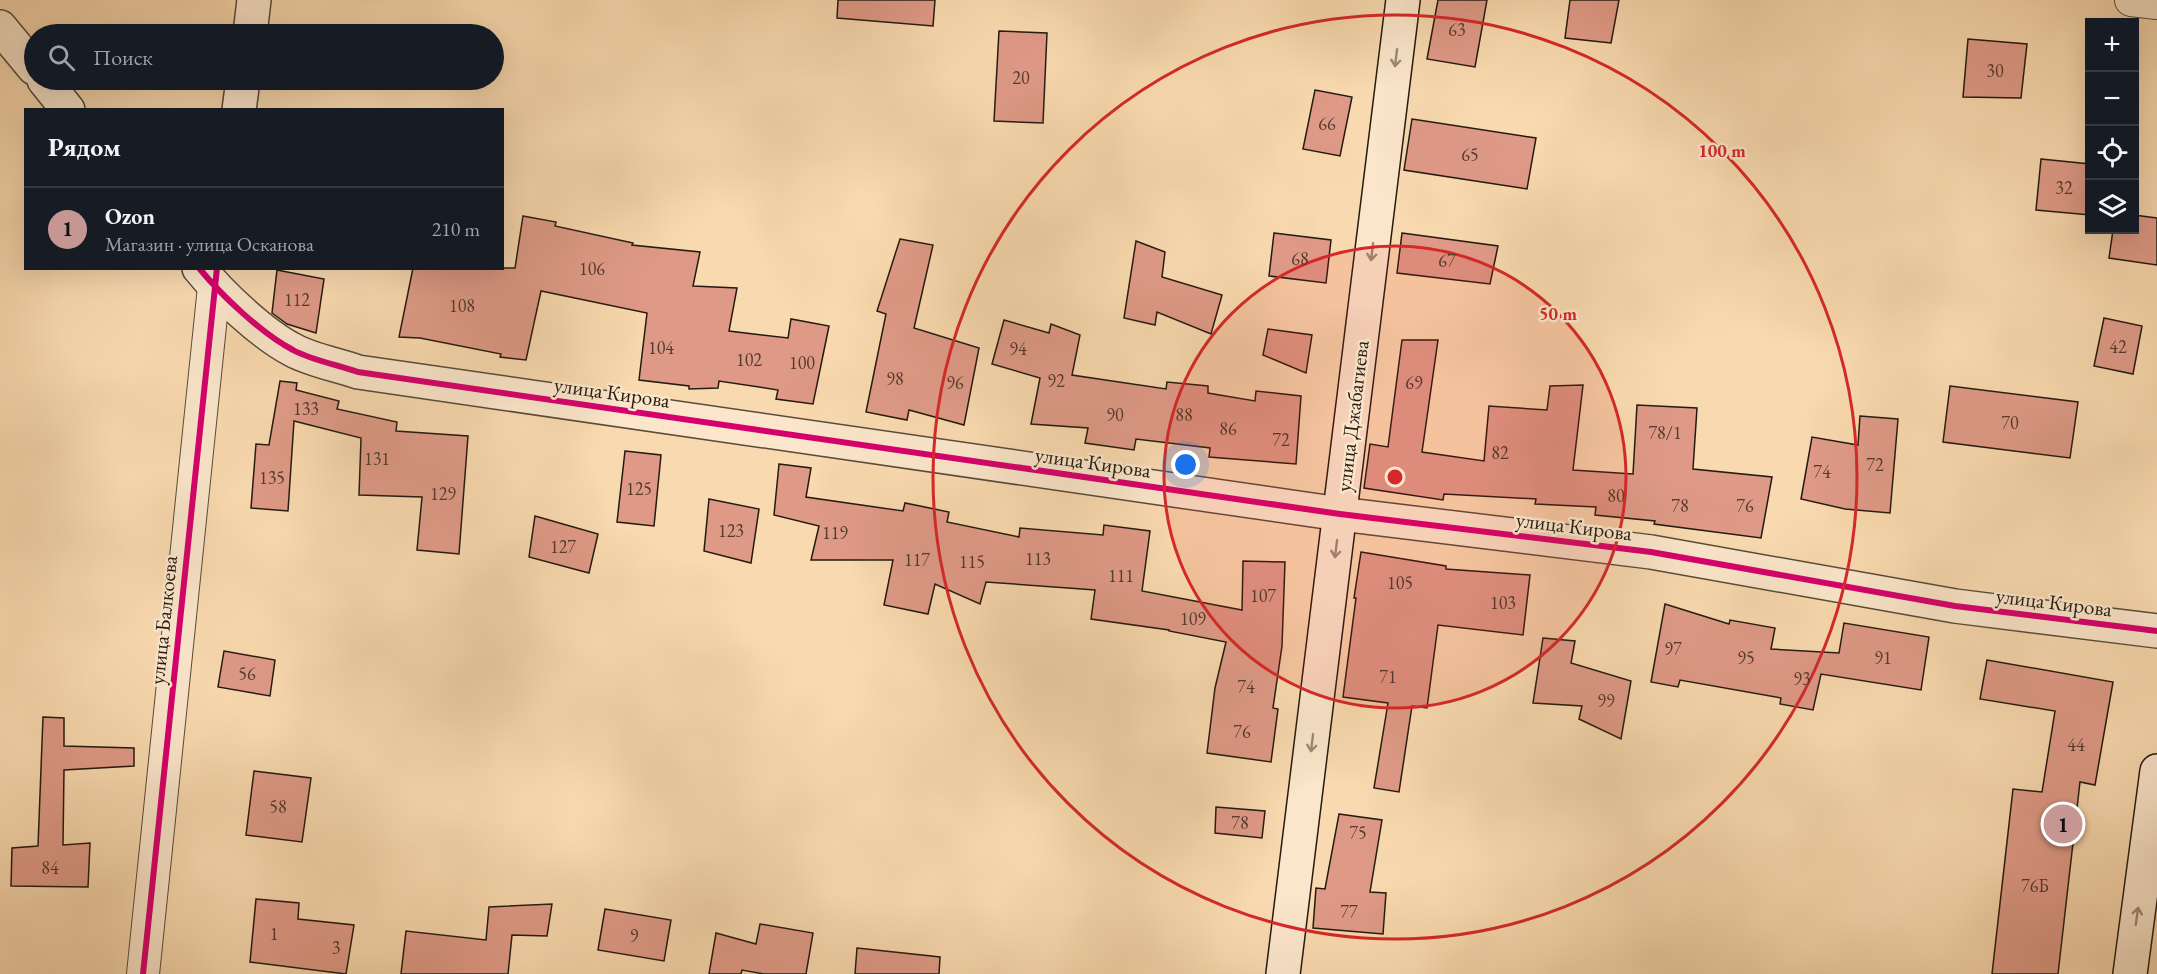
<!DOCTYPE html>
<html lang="ru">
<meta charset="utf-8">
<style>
body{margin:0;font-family:"EB Garamond",serif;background:#242831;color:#f1f3f6}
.controls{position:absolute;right:18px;top:18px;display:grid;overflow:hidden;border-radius:0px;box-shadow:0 6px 24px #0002}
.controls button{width:54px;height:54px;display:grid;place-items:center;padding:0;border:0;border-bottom:2px solid #363941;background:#171b24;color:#f1f3f6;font:30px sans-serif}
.you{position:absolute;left:1186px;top:465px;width:21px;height:21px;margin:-15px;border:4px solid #fff;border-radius:50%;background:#1a73e8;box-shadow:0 0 0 9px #1a73e833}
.badge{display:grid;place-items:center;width:39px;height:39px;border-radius:50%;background:#c59692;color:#111;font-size:20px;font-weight:700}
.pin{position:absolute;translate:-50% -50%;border:3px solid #fff;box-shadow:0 2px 6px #0006}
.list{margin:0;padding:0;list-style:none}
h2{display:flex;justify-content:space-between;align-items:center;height:78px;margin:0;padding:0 24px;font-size:26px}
h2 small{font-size:20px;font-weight:400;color:#9ea1a6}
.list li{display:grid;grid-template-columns:39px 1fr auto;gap:18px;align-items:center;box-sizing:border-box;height:84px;padding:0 24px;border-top:2px solid #363941}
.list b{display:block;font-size:22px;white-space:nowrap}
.list p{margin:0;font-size:20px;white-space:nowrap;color:#9ea1a6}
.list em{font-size:20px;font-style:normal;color:#9ea1a6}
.icon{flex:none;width:33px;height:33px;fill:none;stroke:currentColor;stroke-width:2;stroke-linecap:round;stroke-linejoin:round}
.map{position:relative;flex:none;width:2157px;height:974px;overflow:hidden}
.search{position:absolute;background:#171b24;box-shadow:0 6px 24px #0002;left:24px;top:24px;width:480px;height:66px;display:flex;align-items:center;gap:15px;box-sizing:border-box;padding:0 21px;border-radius:33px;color:#9ea1a6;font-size:22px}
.panel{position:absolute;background:#171b24;box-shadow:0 6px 24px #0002;left:24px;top:108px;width:480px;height:162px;border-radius:0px}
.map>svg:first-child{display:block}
</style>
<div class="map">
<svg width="2157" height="974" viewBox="0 0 2157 974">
<rect width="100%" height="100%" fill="#f9d9af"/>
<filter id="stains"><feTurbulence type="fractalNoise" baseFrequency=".00333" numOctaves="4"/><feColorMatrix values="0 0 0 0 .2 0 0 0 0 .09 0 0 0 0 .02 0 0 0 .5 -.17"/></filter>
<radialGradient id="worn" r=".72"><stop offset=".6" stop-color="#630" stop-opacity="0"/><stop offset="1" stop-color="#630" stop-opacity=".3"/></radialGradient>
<g fill="#df9a87" stroke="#241a10" stroke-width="1.5">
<polygon points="838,0 935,0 933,26 837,18"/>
<polygon points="1438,0 1487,0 1475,67 1427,59"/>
<polygon points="1570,0 1619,0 1611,43 1565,38"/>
<polygon points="999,31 1047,33 1043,123 994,121"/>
<polygon points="1968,39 2027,44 2021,98 1963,97"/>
<polygon points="1315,90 1352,97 1340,156 1303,149"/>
<polygon points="1412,119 1536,138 1527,189 1404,170"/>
<polygon points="2041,159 2090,164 2090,215 2036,210"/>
<polygon points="2134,215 2157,218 2157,265 2109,258 2113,230 2134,230"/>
<polygon points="523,216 556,222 555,226 633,243 632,245 700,252 693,286 737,288 729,331 788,338 791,319 829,326 813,404 776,399 778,390 719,381 718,388 689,389 689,386 639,380 647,313 541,291 526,360 500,357 501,354 420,338 399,337 413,268 515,268"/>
<polygon points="1274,233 1331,240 1326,283 1269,276"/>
<polygon points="1402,233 1498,246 1490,284 1397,273"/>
<polygon points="900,239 933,245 914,328 979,348 964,425 909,410 907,420 866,412 886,314 877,311"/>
<polygon points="1136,241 1165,252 1162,277 1222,295 1211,334 1157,312 1155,325 1124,318"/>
<polygon points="277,270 324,279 316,333 287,324 272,313"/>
<polygon points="2104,318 2142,326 2133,374 2094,366"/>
<polygon points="1004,320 1049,333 1051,324 1080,335 1072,375 1166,389 1167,382 1208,386 1208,393 1255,401 1256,391 1301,396 1296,464 1209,457 1210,448 1136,439 1134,450 1085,443 1088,428 1031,424 1040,378 992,364"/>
<polygon points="1268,329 1312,335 1306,373 1263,355"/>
<polygon points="1402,340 1438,340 1422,452 1484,461 1489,406 1547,410 1550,386 1583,385 1573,470 1633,474 1637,405 1697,408 1693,469 1772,477 1761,538 1654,524 1655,521 1595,515 1596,507 1535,504 1536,499 1444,494 1443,500 1364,488 1370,444 1388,447"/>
<polygon points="280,381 297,383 296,390 339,401 337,409 397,422 396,431 468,436 459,554 417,550 422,497 359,495 361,438 294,421 288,511 251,508 256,444 269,445"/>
<polygon points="1950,386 2078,402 2070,458 1943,442"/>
<polygon points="1860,416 1898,419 1890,513 1845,509 1801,499 1812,437 1858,445"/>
<polygon points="625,451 661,455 654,526 617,522"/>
<polygon points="779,464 811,468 806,497 903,511 905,503 949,512 947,522 1019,537 1020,528 1103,535 1104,525 1150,531 1142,591 1242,610 1243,561 1285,562 1282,646 1273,708 1278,709 1271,762 1207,753 1215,688 1226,642 1169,631 1169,630 1091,619 1095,590 986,582 980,604 935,584 928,614 884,605 893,560 811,560 819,526 774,515"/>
<polygon points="709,499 759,509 751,563 704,551"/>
<polygon points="535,516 598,534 589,573 529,557"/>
<polygon points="1361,552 1446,566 1446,569 1530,575 1523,635 1438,625 1427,708 1412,706 1399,792 1374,788 1388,703 1343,697 1356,598 1354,598"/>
<polygon points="1665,604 1729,624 1730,620 1775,628 1771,649 1839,653 1844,623 1929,637 1921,690 1821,674 1813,710 1780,704 1781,698 1680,680 1678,687 1651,682"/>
<polygon points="1543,638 1575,641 1571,663 1631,681 1621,739 1579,719 1582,706 1533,703"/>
<polygon points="224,651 275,660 270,696 218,687"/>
<polygon points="1987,660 2113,682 2095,785 2080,782 2058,974 1992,974 2013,789 2042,792 2055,711 1980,699"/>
<polygon points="43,717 64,718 64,746 134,748 134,766 64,770 63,845 90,843 88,887 11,886 12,848 38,846"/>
<polygon points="254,771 311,778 302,842 246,835"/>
<polygon points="1216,807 1265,811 1262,838 1215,833"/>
<polygon points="1339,814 1382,820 1370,892 1386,893 1383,934 1313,928 1316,888 1325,889"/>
<polygon points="256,899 299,903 298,919 354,925 346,974 250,962"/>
<polygon points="552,904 547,936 512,935 508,974 401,974 406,931 486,940 489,907"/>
<polygon points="605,909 671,920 664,961 598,950"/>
<polygon points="760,924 813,933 806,974 764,974 742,970 741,974 709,974 716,933 756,944"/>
<polygon points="857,948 940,957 939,974 855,974"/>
</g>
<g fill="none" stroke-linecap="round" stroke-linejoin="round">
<defs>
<g id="minor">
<polyline points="2131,0 2157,3"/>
<polyline points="143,974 214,287"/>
</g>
<g id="tertiary">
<polyline points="0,27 34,68"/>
<polyline points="250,34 254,0"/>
<polyline points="44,80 68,110"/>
<polyline points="239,110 243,80"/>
<path d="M199 268C221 295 262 334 293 350 311 360 338 365 358 372L1340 514 1651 552 1955 606 2157 631"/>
</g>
<g id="secondary">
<polyline points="1283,974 1403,0"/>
<polyline points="2130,974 2157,771"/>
</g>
</defs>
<use href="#minor" stroke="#594a38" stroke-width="34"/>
<use href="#tertiary" stroke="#594a38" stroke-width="36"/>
<use href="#secondary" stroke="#241a10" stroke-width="36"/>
<use href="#minor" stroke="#fbe6cb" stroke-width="32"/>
<use href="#tertiary" stroke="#fbe6cb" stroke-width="33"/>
<use href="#secondary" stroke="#fbe6cb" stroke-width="33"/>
<defs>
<g id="cycleway">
<path d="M199 268C221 295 262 334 293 350 311 360 338 365 358 372L1340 514 1651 552 1955 606 2157 631"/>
<polyline points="143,974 217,268"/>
</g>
</defs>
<use href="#cycleway" stroke="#fbe6cb" stroke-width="10"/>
<use href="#cycleway" stroke="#d6006c" stroke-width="6"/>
</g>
<defs><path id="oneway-shaft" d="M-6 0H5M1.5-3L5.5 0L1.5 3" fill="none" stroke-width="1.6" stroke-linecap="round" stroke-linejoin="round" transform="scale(1.5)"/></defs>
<g stroke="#9a8a77">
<use href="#oneway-shaft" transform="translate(1396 58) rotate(97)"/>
<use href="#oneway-shaft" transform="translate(1372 252) rotate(97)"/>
<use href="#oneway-shaft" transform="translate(1336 549) rotate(97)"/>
<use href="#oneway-shaft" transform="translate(1312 743) rotate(97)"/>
<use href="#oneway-shaft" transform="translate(2137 916) rotate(-82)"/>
</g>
<circle cx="1395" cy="477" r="231" fill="#d62828" fill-opacity=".12"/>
<g fill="none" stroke="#d62828" stroke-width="3">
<circle cx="1395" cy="477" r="231"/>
<circle cx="1395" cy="477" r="462"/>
</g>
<g text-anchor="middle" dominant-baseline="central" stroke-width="5" stroke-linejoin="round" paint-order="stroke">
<g font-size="18" fill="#533a2e">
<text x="1457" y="29">63</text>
<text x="1995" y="70">30</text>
<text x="1021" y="77">20</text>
<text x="1327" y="123">66</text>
<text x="1470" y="154">65</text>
<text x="2064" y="187">32</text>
<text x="1300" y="258">68</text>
<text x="1447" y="260">67</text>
<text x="592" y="268">106</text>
<text x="297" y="299">112</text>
<text x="462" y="305">108</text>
<text x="2118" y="346">42</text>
<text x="661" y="347">104</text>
<text x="1018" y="348">94</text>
<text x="749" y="359">102</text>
<text x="802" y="362">100</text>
<text x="895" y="378">98</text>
<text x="1056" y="380">92</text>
<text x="955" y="382">96</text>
<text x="1414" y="382">69</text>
<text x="306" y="408">133</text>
<text x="1115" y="414">90</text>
<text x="1184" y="414">88</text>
<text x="2010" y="422">70</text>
<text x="1228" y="428">86</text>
<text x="1665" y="432">78/1</text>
<text x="1281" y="439">72</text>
<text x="1500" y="452">82</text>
<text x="377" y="458">131</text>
<text x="1875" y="464">72</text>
<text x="1822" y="471">74</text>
<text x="272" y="477">135</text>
<text x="639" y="488">125</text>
<text x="443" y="493">129</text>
<text x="1616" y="495">80</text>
<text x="1680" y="505">78</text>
<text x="1745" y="505">76</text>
<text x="731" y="530">123</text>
<text x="835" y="532">119</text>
<text x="563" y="546">127</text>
<text x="1038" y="558">113</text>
<text x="917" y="559">117</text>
<text x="972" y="561">115</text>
<text x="1121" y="575">111</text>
<text x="1400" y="582">105</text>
<text x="1263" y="595">107</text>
<text x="1503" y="602">103</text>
<text x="1193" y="618">109</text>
<text x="1673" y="648">97</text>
<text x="1746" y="657">95</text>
<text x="1883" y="657">91</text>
<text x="247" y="673">56</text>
<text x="1388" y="676">71</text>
<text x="1802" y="678">93</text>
<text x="1246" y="686">74</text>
<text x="1606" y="700">99</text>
<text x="1242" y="731">76</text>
<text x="2076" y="744">44</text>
<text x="278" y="806">58</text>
<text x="1240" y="822">78</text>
<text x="1358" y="832">75</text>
<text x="50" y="867">84</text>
<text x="2035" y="885">76Б</text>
<text x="1349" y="911">77</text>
<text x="274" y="933">1</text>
<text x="634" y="935">9</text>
<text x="336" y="947">3</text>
</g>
<g font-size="21" fill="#241a10" stroke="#fbe6cb">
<text transform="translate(612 392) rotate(8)">улица Кирова</text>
<text transform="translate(1352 416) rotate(-83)">улица Джабагиева</text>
<text transform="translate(1093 462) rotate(8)">улица Кирова</text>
<text transform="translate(1574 526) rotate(7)">улица Кирова</text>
<text transform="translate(2054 602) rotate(7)">улица Кирова</text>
<text transform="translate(163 620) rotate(-84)">улица Балкоева</text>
</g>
</g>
<circle cx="1395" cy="477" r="9" fill="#d62828" stroke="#fbe6cb" stroke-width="3"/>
<g font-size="18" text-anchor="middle" font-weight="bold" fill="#d62828" stroke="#fbe6cb" stroke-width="5" stroke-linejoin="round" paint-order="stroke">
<text x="1722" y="157">100 m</text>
<text x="1558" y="320">50 m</text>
</g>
<rect width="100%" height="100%" filter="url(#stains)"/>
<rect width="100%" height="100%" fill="url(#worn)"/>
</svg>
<div class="controls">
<button>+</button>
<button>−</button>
<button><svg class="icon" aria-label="locate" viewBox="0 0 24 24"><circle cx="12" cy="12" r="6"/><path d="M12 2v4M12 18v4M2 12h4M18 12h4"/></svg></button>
<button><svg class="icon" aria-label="layers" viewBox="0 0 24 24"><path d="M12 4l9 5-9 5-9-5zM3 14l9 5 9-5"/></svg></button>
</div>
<div class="you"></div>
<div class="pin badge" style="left:2063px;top:824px">1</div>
<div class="search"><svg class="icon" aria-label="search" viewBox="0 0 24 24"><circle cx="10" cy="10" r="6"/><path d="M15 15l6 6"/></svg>Поиск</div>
<section class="panel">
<h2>Рядом<small></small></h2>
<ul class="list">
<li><span class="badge">1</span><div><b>Ozon</b><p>Магазин · улица Осканова</p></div><em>210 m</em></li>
</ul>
</section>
</div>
